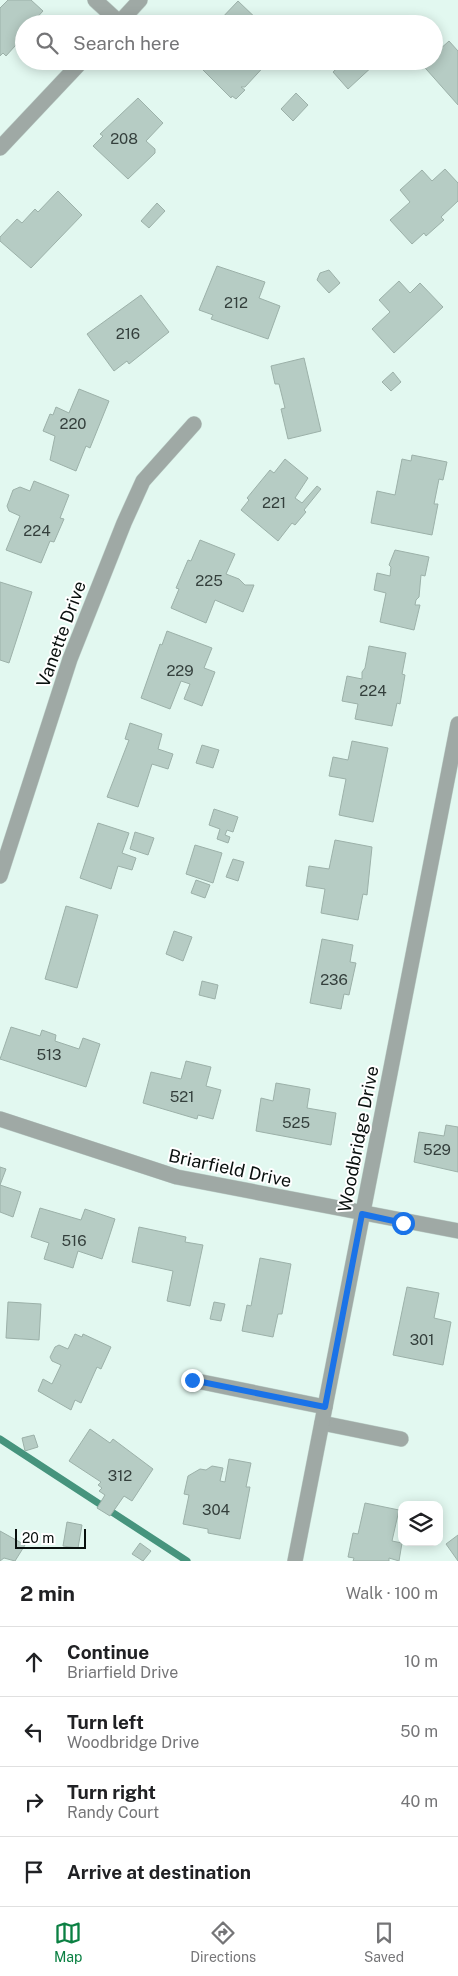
<!DOCTYPE html>
<meta charset="utf-8">
<style>
body{margin:0;font-family:"Public Sans",sans-serif;background:#f2f2f2;color:#202124}
.controls{position:absolute;right:15px;bottom:15px;display:grid;overflow:hidden;border-radius:10px;box-shadow:0 2px 12px #0003}
.controls button{width:45px;height:45px;display:grid;place-items:center;padding:0;border:0;border-bottom:1px solid #e0e0e0;background:#fff;color:#202124;font:25px sans-serif}
.scale{position:absolute;left:15px;bottom:12px;width:71px;box-sizing:border-box;padding-left:5px;border:2px solid #09100e;border-top:0;font-size:14px;line-height:18px;white-space:nowrap;color:#09100e;-webkit-text-stroke:4px #fff;paint-order:stroke}
.stop{position:absolute;width:15px;height:15px;margin:-11px;border:4px solid #1a73e8;border-radius:50%;background:#fff}
.stop.end{background:#1a73e8;border-color:#fff;box-shadow:0 1px 5px #0008}
.list{margin:0;padding:0;list-style:none}
h2{display:flex;justify-content:space-between;align-items:center;height:65px;margin:0;padding:0 20px;font-size:21px}
h2 small{font-size:16px;font-weight:400;color:#757577}
.list li{display:grid;grid-template-columns:32px 1fr auto;gap:15px;align-items:center;box-sizing:border-box;height:70px;padding:0 20px;border-top:1px solid #e0e0e0}
.list b{display:block;font-size:19px;white-space:nowrap}
.list p{margin:0;font-size:16px;white-space:nowrap;color:#757577}
.list em{font-size:16px;font-style:normal;color:#757577}
.icon{flex:none;width:28px;height:28px;fill:none;stroke:currentColor;stroke-width:2;stroke-linecap:round;stroke-linejoin:round}
.map{position:relative;flex:none;width:458px;height:1561px;overflow:hidden}
.search{position:absolute;background:#fff;box-shadow:0 2px 12px #0003;left:15px;right:15px;top:15px;height:55px;display:flex;align-items:center;gap:12px;box-sizing:border-box;padding:0 18px;border-radius:28px;color:#757577;font-size:19px}
.sheet{height:345px;background:#fff}
nav{display:flex;justify-content:space-around;align-items:center;box-sizing:border-box;height:70px;border-top:1px solid #e0e0e0;background:#fff;font-size:14px;color:#757577}
nav a{display:grid;justify-items:center;gap:2px}
nav .on{color:#0b8043}
.map>svg:first-child{display:block}
</style>
<div class="map">
<svg width="458" height="1561" viewBox="0 0 458 1561">
<rect width="100%" height="100%" fill="#e2f8f0"/>
<g fill="none" stroke-linecap="round" stroke-linejoin="round">
<polyline stroke="#46947d" stroke-width="7" points="0,1439 187,1561"/>
</g>
<g fill="#b6ccc4" stroke="#9cb1a9">
<polygon points="8,0 31,0 43,11 31,24 24,24 24,36 6,56 3,53 0,56 0,8"/>
<polygon points="238,1 262,24 209,24 215,18 219,21"/>
<polygon points="449,41 458,51 458,105 419,61 434,61 434,47 438,51"/>
<polygon points="194,61 269,61 245,87 241,87 245,90 236,99 232,96 231,98"/>
<polygon points="345,61 372,61 375,64 348,89 333,72"/>
<polygon points="296,93 308,105 293,121 281,109"/>
<polygon points="138,98 163,123 146,141 155,149 155,153 128,179 93,146 103,136 100,134"/>
<polygon points="445,169 458,183 458,201 441,217 444,220 426,236 424,233 412,244 390,220 410,202 400,190 422,170 432,181"/>
<polygon points="58,191 82,215 31,268 0,241 0,237 17,219 22,223 35,209 38,212"/>
<polygon points="157,203 165,211 149,228 141,221"/>
<polygon points="217,266 265,282 259,298 280,306 268,339 211,319 213,315 199,310"/>
<polygon points="329,270 340,283 329,293 317,280 320,273"/>
<polygon points="399,281 410,293 420,283 443,307 394,353 372,329 390,312 379,300"/>
<polygon points="141,295 169,332 129,364 127,361 114,371 87,334"/>
<polygon points="304,358 321,431 288,439 281,409 285,408 279,384 275,384 271,366"/>
<polygon points="393,372 401,382 391,391 382,382"/>
<polygon points="79,389 109,401 90,448 86,446 76,471 50,460 55,436 43,431 50,414 53,415 56,407 69,413"/>
<polygon points="412,455 447,462 443,480 439,479 434,504 438,504 432,535 371,523 377,491 395,495 402,459 411,461"/>
<polygon points="285,459 308,478 295,498 302,503 317,486 321,489 304,510 306,512 295,525 292,523 278,541 241,510 249,500 247,498 270,470 274,473"/>
<polygon points="34,481 69,495 60,518 64,519 54,542 50,541 41,563 6,550 20,516 9,511 7,506 13,490 20,487 30,491"/>
<polygon points="200,540 235,554 226,574 239,579 245,585 254,585 243,612 215,600 206,623 171,608 179,589 176,588 188,560 191,561"/>
<polygon points="395,550 429,557 425,576 421,575 419,597 416,600 415,605 420,605 414,630 380,622 386,593 374,590 377,573 390,576 391,567 389,565"/>
<polygon points="0,582 32,592 9,663 0,660"/>
<polygon points="167,631 212,648 204,668 215,672 202,706 184,699 190,684 181,681 170,709 141,698 160,644 162,645"/>
<polygon points="369,646 406,653 402,674 405,675 400,704 397,703 392,726 355,719 358,704 342,701 347,676 362,679 362,672 365,668"/>
<polygon points="130,723 162,734 158,749 173,754 168,769 152,764 138,807 107,797 129,740 125,739"/>
<polygon points="352,741 388,748 373,822 339,815 346,779 329,776 333,757 348,760"/>
<polygon points="202,745 219,750 213,768 196,763"/>
<polygon points="214,809 238,817 233,832 227,830 225,835 230,837 228,843 217,839 220,829 209,825"/>
<polygon points="98,823 129,833 122,853 136,858 132,870 118,866 111,889 80,878"/>
<polygon points="135,832 154,838 148,855 130,849"/>
<polygon points="335,840 372,847 367,895 363,894 358,920 321,913 325,889 306,886 309,866 329,869"/>
<polygon points="195,845 222,853 213,883 186,874"/>
<polygon points="233,859 244,862 238,881 226,877"/>
<polygon points="196,880 210,885 205,898 191,893"/>
<polygon points="66,906 98,915 77,988 45,979"/>
<polygon points="174,931 192,937 183,961 166,954"/>
<polygon points="322,939 353,945 350,962 356,963 349,995 344,994 341,1009 310,1003"/>
<polygon points="202,981 218,985 215,999 199,995"/>
<polygon points="11,1027 40,1036 42,1030 56,1035 55,1041 79,1049 83,1038 100,1044 86,1087 0,1059"/>
<polygon points="186,1061 211,1067 206,1086 221,1090 213,1119 198,1115 197,1119 143,1103 151,1072 181,1079"/>
<polygon points="276,1083 310,1089 307,1108 336,1113 331,1145 256,1131 261,1098 273,1101"/>
<polygon points="446,1125 458,1127 458,1172 414,1162 419,1132 444,1136"/>
<polygon points="0,1167 6,1169 0,1185 21,1192 13,1217 0,1212"/>
<polygon points="40,1208 81,1220 85,1209 115,1219 102,1259 78,1251 73,1268 44,1259 49,1243 31,1237"/>
<polygon points="139,1227 186,1237 185,1242 203,1245 190,1306 167,1301 173,1271 132,1262"/>
<polygon points="260,1258 291,1264 282,1314 278,1314 273,1337 242,1331 247,1305 251,1306"/>
<polygon points="407,1287 439,1293 434,1318 451,1322 443,1365 393,1355"/>
<polygon points="8,1302 41,1304 39,1340 6,1338"/>
<polygon points="214,1302 225,1304 221,1321 210,1319"/>
<polygon points="75,1334 82,1337 83,1334 111,1347 101,1369 97,1367 81,1403 75,1400 71,1410 38,1391 43,1379 52,1384 61,1365 52,1361 50,1357 55,1347 59,1345 68,1349"/>
<polygon points="90,1429 110,1443 113,1439 153,1469 132,1501 124,1496 110,1516 97,1508 105,1495 99,1491 102,1488 98,1485 101,1482 69,1461"/>
<polygon points="34,1435 38,1447 25,1451 22,1438"/>
<polygon points="229,1459 251,1463 246,1487 250,1487 240,1539 208,1533 208,1529 183,1524 189,1495 184,1494 188,1476 200,1469 206,1470 212,1466 223,1468 220,1481 225,1482"/>
<polygon points="365,1503 399,1510 392,1541 402,1543 399,1561 389,1558 389,1561 353,1561 354,1558 348,1557 353,1533 358,1534"/>
<polygon points="67,1522 82,1525 78,1548 63,1546"/>
<polygon points="0,1531 25,1545 15,1561 4,1558 0,1561"/>
<polygon points="458,1535 458,1561 446,1544"/>
<polygon points="140,1543 151,1551 143,1561 132,1554"/>
</g>
<g fill="none" stroke-linecap="round" stroke-linejoin="round">
<defs>
<g id="minor">
<polyline points="95,0 119,22"/>
<polyline points="118,24 140,0"/>
<polyline points="0,148 82,61"/>
<polyline points="0,876 70,659 124,523 143,481 194,424"/>
<polyline points="0,1119 177,1177 458,1231"/>
<polyline points="192,1380 325,1407"/>
<polyline points="322,1423 401,1439"/>
<polyline points="295,1561 458,724"/>
</g>
</defs>
<use href="#minor" stroke="#bfd3cc" stroke-width="16"/>
<use href="#minor" stroke="#9fa9a5" stroke-width="15"/>
</g>
<g fill="none" stroke-linecap="round" stroke-linejoin="round">
<polyline stroke="#1a73e8" stroke-width="6" points="192,1380 325,1407 362,1214 403,1223"/>
</g>
<g text-anchor="middle" dominant-baseline="central" stroke-width="4" stroke-linejoin="round" paint-order="stroke">
<g font-size="15" fill="#343f3c">
<text x="124" y="138">208</text>
<text x="236" y="302">212</text>
<text x="128" y="333">216</text>
<text x="73" y="423">220</text>
<text x="274" y="502">221</text>
<text x="37" y="530">224</text>
<text x="209" y="580">225</text>
<text x="180" y="670">229</text>
<text x="373" y="690">224</text>
<text x="334" y="979">236</text>
<text x="49" y="1054">513</text>
<text x="182" y="1096">521</text>
<text x="296" y="1122">525</text>
<text x="437" y="1149">529</text>
<text x="74" y="1240">516</text>
<text x="422" y="1339">301</text>
<text x="120" y="1475">312</text>
<text x="216" y="1509">304</text>
</g>
<g font-size="18" fill="#09100e" stroke="#fff">
<text transform="translate(61 634) rotate(-70)">Vanette Drive</text>
<text transform="translate(358 1139) rotate(-79)">Woodbridge Drive</text>
<text transform="translate(230 1168) rotate(12)">Briarfield Drive</text>
</g>
</g>
</svg>
<div class="controls">
<button><svg class="icon" aria-label="layers" viewBox="0 0 24 24"><path d="M12 4l9 5-9 5-9-5zM3 14l9 5 9-5"/></svg></button>
</div>
<div class="scale">20 m</div>
<div class="stop" style="left:403px;top:1223px"></div>
<div class="stop end" style="left:192px;top:1380px"></div>
<div class="search"><svg class="icon" aria-label="search" viewBox="0 0 24 24"><circle cx="10" cy="10" r="6"/><path d="M15 15l6 6"/></svg>Search here</div>
</div>
<section class="sheet">
<h2>2 min<small>Walk · 100 m</small></h2>
<ul class="list">
<li><svg class="icon" aria-label="ahead" viewBox="0 0 24 24"><path d="M12 20V5M6 11l6-6 6 6"/></svg><div><b>Continue</b><p>Briarfield Drive</p></div><em>10 m</em></li>
<li><svg class="icon" aria-label="left" viewBox="0 0 24 24"><path d="M17 20v-9H6M10 6l-5 5 5 5"/></svg><div><b>Turn left</b><p>Woodbridge Drive</p></div><em>50 m</em></li>
<li><svg class="icon" aria-label="right" viewBox="0 0 24 24"><path d="M7 20v-9h11M14 6l5 5-5 5"/></svg><div><b>Turn right</b><p>Randy Court</p></div><em>40 m</em></li>
<li><svg class="icon" aria-label="arrive" viewBox="0 0 24 24"><path d="M6 21V4h12l-3 4 3 4H6"/></svg><div><b>Arrive at destination</b></div></li>
</ul>
</section>
<nav>
<a class="on"><svg class="icon" aria-label="map" viewBox="0 0 24 24"><path d="M3 6l6-2 6 2 6-2v14l-6 2-6-2-6 2zM9 4v14M15 6v14"/></svg>Map</a>
<a><svg class="icon" aria-label="directions" viewBox="0 0 24 24"><path d="M12 3l9 9-9 9-9-9zM9 14v-3h6M13 9l2 2-2 2"/></svg>Directions</a>
<a><svg class="icon" aria-label="saved" viewBox="0 0 24 24"><path d="M7 4h10v16l-5-4-5 4z"/></svg>Saved</a>
</nav>
